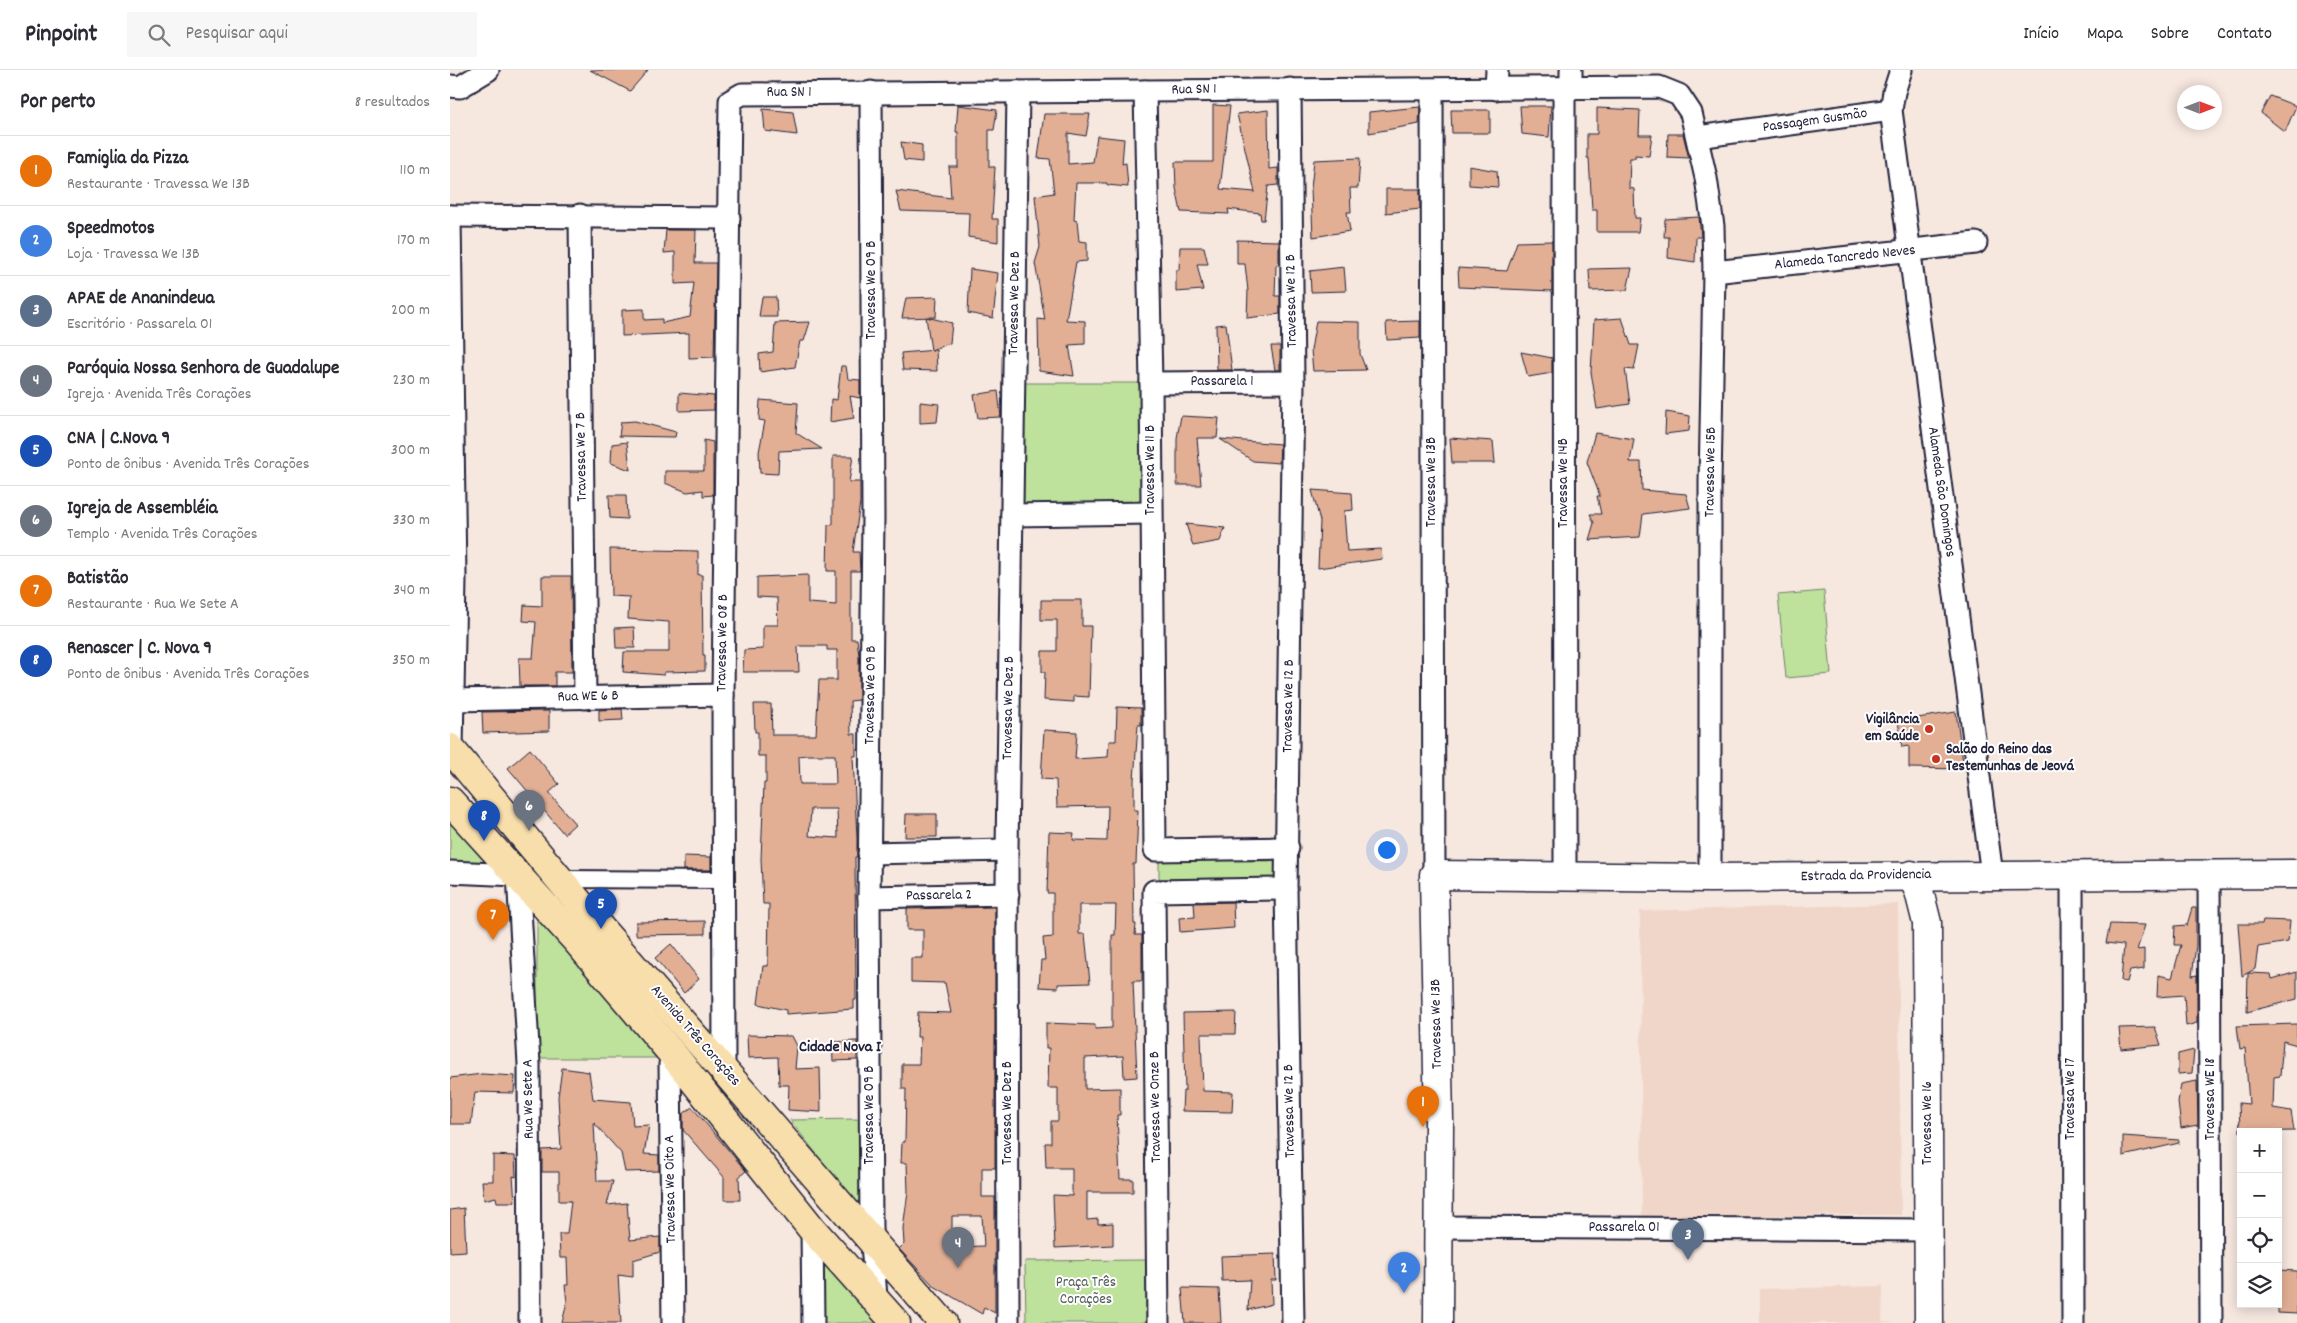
<!DOCTYPE html>
<html lang="pt">
<meta charset="utf-8">
<style>
body{margin:0;font-family:Dekko,sans-serif;background:#f7f7f7;color:#2b2b33}
.controls{position:absolute;right:15px;bottom:15px;display:grid;overflow:hidden;border-radius:0px;box-shadow:0 2px 12px #0003}
.controls button{width:45px;height:45px;display:grid;place-items:center;padding:0;border:0;border-bottom:1px solid #e1e1e2;background:#fff;color:#2b2b33;font:25px sans-serif}
.compass{position:absolute;left:1727px;top:15px;width:45px;height:45px;border-radius:50%;background:#fff;box-shadow:0 2px 12px #0003;rotate:90deg}
.you{position:absolute;left:936px;top:779px;width:18px;height:18px;margin:-12px;border:4px solid #fff;border-radius:50%;background:#1a73e8;box-shadow:0 0 0 8px #1a73e833}
.badge{display:grid;place-items:center;width:32px;height:32px;border-radius:50%;background:#0b8043;color:#fff;font-size:16px;font-weight:700}
.pin{position:absolute;translate:-50% -41px;filter:drop-shadow(0 1px 2px #0008)}
.pin::after{content:'';position:absolute;top:26px;width:18px;height:15px;background:inherit;clip-path:polygon(0 0,100% 0,50% 100%)}
.list{margin:0;padding:0;list-style:none}
h2{display:flex;justify-content:space-between;align-items:center;height:65px;margin:0;padding:0 20px;font-size:21px}
h2 small{font-size:16px;font-weight:400;color:#7c7c81}
.list li{display:grid;grid-template-columns:32px 1fr auto;gap:15px;align-items:center;box-sizing:border-box;height:70px;padding:0 20px;border-top:1px solid #e1e1e2}
.list b{display:block;font-size:19px;white-space:nowrap}
.list p{margin:0;font-size:16px;white-space:nowrap;color:#7c7c81}
.list em{font-size:16px;font-style:normal;color:#7c7c81}
.icon{flex:none;width:28px;height:28px;fill:none;stroke:currentColor;stroke-width:2;stroke-linecap:round;stroke-linejoin:round}
.map{position:relative;flex:none;width:1847px;height:1253px;overflow:hidden}
header{display:flex;align-items:center;gap:30px;box-sizing:border-box;height:70px;padding:0 25px;background:#fff;border-bottom:1px solid #e1e1e2}
header strong{font-size:24px}
nav{display:flex;gap:28px;margin-inline-start:auto;font-size:18px}
.search{width:350px;height:45px;background:#f7f7f7;display:flex;align-items:center;gap:12px;box-sizing:border-box;padding:0 18px;border-radius:0px;color:#7c7c81;font-size:19px}
main{display:flex}
aside{flex:1;background:#fff}
.map>svg:first-child{display:block}
</style>
<header>
<strong>Pinpoint</strong>
<div class="search"><svg class="icon" aria-label="search" viewBox="0 0 24 24"><circle cx="10" cy="10" r="6"/><path d="M15 15l6 6"/></svg>Pesquisar aqui</div>
<nav><a>Início</a><a>Mapa</a><a>Sobre</a><a>Contato</a></nav>
</header>
<main>
<aside>
<h2>Por perto<small>8 resultados</small></h2>
<ul class="list">
<li><span class="badge" style="background:#e8710a">1</span><div><b>Famiglia da Pizza</b><p>Restaurante · Travessa We 13B</p></div><em>110 m</em></li>
<li><span class="badge" style="background:#3f7fe0">2</span><div><b>Speedmotos</b><p>Loja · Travessa We 13B</p></div><em>170 m</em></li>
<li><span class="badge" style="background:#5c6f8a">3</span><div><b>APAE de Ananindeua</b><p>Escritório · Passarela 01</p></div><em>200 m</em></li>
<li><span class="badge" style="background:#6b7280">4</span><div><b>Paróquia Nossa Senhora de Guadalupe</b><p>Igreja · Avenida Três Corações</p></div><em>230 m</em></li>
<li><span class="badge" style="background:#1a4fb4">5</span><div><b>CNA | C.Nova 9</b><p>Ponto de ônibus · Avenida Três Corações</p></div><em>300 m</em></li>
<li><span class="badge" style="background:#6b7280">6</span><div><b>Igreja de Assembléia</b><p>Templo · Avenida Três Corações</p></div><em>330 m</em></li>
<li><span class="badge" style="background:#e8710a">7</span><div><b>Batistão</b><p>Restaurante · Rua We Sete A</p></div><em>340 m</em></li>
<li><span class="badge" style="background:#1a4fb4">8</span><div><b>Renascer | C. Nova 9</b><p>Ponto de ônibus · Avenida Três Corações</p></div><em>350 m</em></li>
</ul>
</aside>
<div class="map">
<svg width="1847" height="1253" viewBox="0 0 1847 1253">
<rect width="100%" height="100%" fill="#f6e7df"/>
<filter id="ink" filterUnits="userSpaceOnUse"><feTurbulence type="fractalNoise" baseFrequency=".02" numOctaves="2"/><feDisplacementMap in="SourceGraphic" scale="10" xChannelSelector="R" yChannelSelector="G"/><feConvolveMatrix kernelMatrix="1 2 1 2 8 2 1 2 1" color-interpolation-filters="sRGB"/></filter>
<g filter="url(#ink)">
<g fill="#f0d6c8">
<polygon points="1448,834 1451,1145 1192,1146 1190,841"/>
<polygon points="1433,1216 1432,1252 1444,1253 1310,1253 1310,1219"/>
</g>
<g fill="#bee19b" stroke="#70826b">
<polygon points="570,313 689,313 693,437 569,434"/>
<polygon points="1374,521 1381,604 1336,608 1328,525"/>
<polygon points="0,751 37,794 0,796"/>
<polygon points="709,790 831,791 831,808 709,809"/>
<polygon points="87,846 206,988 87,988"/>
<polygon points="413,1049 415,1131 408,1137 340,1050"/>
<polygon points="373,1184 439,1253 374,1253"/>
<polygon points="696,1190 696,1253 576,1253 575,1191"/>
</g>
<g fill="#e2af94" stroke="#22223b" fill-rule="evenodd">
<polygon points="140,0 198,0 180,21"/>
<polygon points="1820,26 1846,36 1835,62 1811,43"/>
<polygon points="508,35 547,40 544,60 539,60 539,97 545,97 542,149 548,149 548,172 518,167 519,143 451,141 446,121 501,128 499,97 508,97 508,62 506,62"/>
<polygon points="763,35 780,36 770,119 805,122 787,44 818,40 819,99 828,98 828,115 818,116 814,150 811,150 810,143 778,139 779,144 731,142 726,118 725,92 763,92"/>
<polygon points="1070,36 1101,36 1099,67 1072,64"/>
<polygon points="970,37 969,54 919,63 919,42"/>
<polygon points="1147,38 1190,40 1189,65 1202,65 1199,86 1185,85 1185,88 1180,88 1179,118 1184,119 1185,148 1190,148 1188,162 1147,162 1147,140 1142,140 1139,88 1137,88 1137,64 1147,64"/>
<polygon points="313,39 343,42 347,65 315,61"/>
<polygon points="1001,40 1040,40 1040,63 1002,63"/>
<polygon points="594,44 640,44 636,66 618,63 618,94 643,92 647,66 674,69 672,94 676,93 678,117 657,115 657,113 626,113 624,150 627,151 629,171 637,172 637,191 626,192 616,250 635,251 635,274 619,275 624,306 589,301 588,249 595,250 585,193 590,177 585,126 604,123 600,89 588,88"/>
<polygon points="1218,64 1233,64 1239,88 1217,87"/>
<polygon points="451,72 472,75 472,92 454,90"/>
<polygon points="910,88 908,118 900,118 901,142 897,142 900,161 863,167 861,119 864,90"/>
<polygon points="1019,96 1047,101 1048,117 1019,115"/>
<polygon points="936,119 970,119 970,139 936,143"/>
<polygon points="1249,147 1251,167 1246,167 1245,192 1218,188 1219,167 1214,167 1215,149"/>
<polygon points="216,160 246,160 245,193 266,193 264,287 239,288 239,263 172,266 172,240 194,239 194,250 212,249 212,253 240,247 244,213 225,214 225,182 214,183"/>
<polygon points="787,170 829,171 829,195 826,195 825,226 830,226 830,244 797,248 798,221 795,194 787,194"/>
<polygon points="1102,171 1102,221 1009,217 1008,198 1057,201 1067,172"/>
<polygon points="730,177 754,177 758,194 747,194 753,220 726,222 726,200 729,200"/>
<polygon points="894,197 896,221 861,222 860,201"/>
<polygon points="1182,198 1177,220 1140,221 1139,199"/>
<polygon points="520,199 548,203 543,248 518,243"/>
<polygon points="312,227 326,227 327,247 309,247"/>
<polygon points="487,227 486,247 452,248 456,228"/>
<polygon points="476,247 502,253 500,273 481,280"/>
<polygon points="1172,248 1181,275 1189,275 1184,300 1175,299 1180,334 1147,339 1141,302 1144,250"/>
<polygon points="866,251 910,252 910,284 916,300 863,301 861,280"/>
<polygon points="970,251 970,268 937,270 936,252"/>
<polygon points="360,252 354,271 350,271 345,297 310,302 309,284 323,282 325,253"/>
<polygon points="776,254 782,300 767,300 766,255"/>
<polygon points="821,276 830,276 830,300 825,300"/>
<polygon points="486,280 487,301 453,300 451,283"/>
<polygon points="1071,282 1102,288 1102,303 1078,307"/>
<polygon points="391,296 396,296 398,309 410,310 410,328 400,326 404,348 380,352 381,329 387,330"/>
<polygon points="548,321 551,347 528,348 524,325"/>
<polygon points="229,323 264,326 264,340 229,341"/>
<polygon points="310,330 348,333 346,363 372,379 329,381 328,404 310,403 309,382 315,351 309,350"/>
<polygon points="470,332 489,334 487,352 470,353"/>
<polygon points="1216,342 1240,346 1239,361 1215,364"/>
<polygon points="731,346 769,348 767,368 747,368 751,415 727,415 727,368"/>
<polygon points="185,351 226,362 225,367 169,366 171,352"/>
<polygon points="1145,363 1184,369 1180,392 1191,392 1192,420 1236,424 1240,438 1193,444 1190,467 1139,470 1144,453 1140,444 1151,444 1147,426 1150,426 1137,392"/>
<polygon points="1000,368 1043,371 1045,393 1002,393"/>
<polygon points="770,369 830,374 829,393 803,391"/>
<polygon points="254,370 263,372 263,425 253,426 253,420 237,422 215,413 215,401 254,401"/>
<polygon points="177,372 180,400 161,393 162,374"/>
<path d="M383 386H403L399 412H410V432L403 482H409L410 501H401V569H407L409 586V630L400 631 401 664H406V686H403L407 768V787H405L406 930H404V939L336 944V940L308 934 313 896H318L319 834H313L311 789 314 713H316V686H308V662H305L304 634H321L322 665H366L369 610H387V580H377V576H348L349 602H293L294 580 313 579V555H328L327 528 307 527V507L358 505V533L386 535V501H377L378 455 383 454ZM357 685H385L386 714H350L349 686ZM361 739H387L388 768 359 766Z"/>
<polygon points="862,420 902,423 903,440 894,441 897,481 931,479 932,489 868,498 870,451"/>
<polygon points="159,425 176,425 177,449 160,448"/>
<polygon points="736,454 775,458 770,471 743,476"/>
<polygon points="160,479 248,481 248,505 252,505 253,585 255,585 255,601 214,602 214,605 173,602 174,582 219,582 219,552 178,549 179,527 161,526"/>
<polygon points="92,506 121,506 122,602 105,602 105,616 70,616 69,588 83,588 86,552 73,551 74,535 92,536"/>
<polygon points="591,530 632,530 632,556 641,556 639,627 624,626 624,632 594,630 595,602 592,602 592,581 607,581 607,550 591,550"/>
<polygon points="184,557 185,578 166,578 165,558"/>
<polygon points="667,637 691,638 691,655 688,655 684,710 684,740 688,740 686,794 683,794 684,854 686,854 685,865 692,865 692,911 683,911 687,1007 674,1008 673,986 635,988 635,1019 670,1018 670,1045 667,1045 670,1109 683,1109 683,1122 637,1122 637,1150 648,1149 648,1154 663,1153 663,1175 605,1178 603,1125 622,1126 622,1098 596,1098 595,1073 601,1073 601,1051 608,1051 608,1018 598,1018 599,978 596,978 596,953 645,955 645,959 662,958 662,865 665,865 666,835 629,835 629,864 635,864 640,913 608,914 608,918 589,917 591,890 595,890 593,868 603,867 603,823 597,823 599,762 624,763 623,770 657,771 658,736 607,737 606,710 591,709 594,660 627,662 625,689 658,687 659,671 666,671"/>
<polygon points="172,639 173,650 149,651 149,640"/>
<polygon points="99,641 99,661 33,663 32,642"/>
<polygon points="1506,642 1514,699 1459,698 1459,676 1452,677 1448,651"/>
<polygon points="80,679 109,714 99,723 125,754 114,764 58,698"/>
<polygon points="456,744 487,744 487,767 455,767"/>
<polygon points="234,786 261,787 261,800 234,800"/>
<polygon points="783,832 784,858 730,862 729,848 745,847 744,833"/>
<path d="M545 837V1098H532V1127H545V1243L534 1237 532 1244 484 1216 449 1179 454 1174 453 1158 458 1122 457 1093H451L452 1072H455L456 1019H452V994H469L470 967H467L468 942 501 943 495 913 461 912V888H473V860H457V839ZM502 1146H532L534 1176 502 1177Z"/>
<polygon points="1742,838 1746,838 1746,875 1742,906 1747,905 1747,953 1736,956 1734,925 1707,927 1708,905 1722,908 1731,875 1724,875 1725,856 1737,855"/>
<polygon points="1813,850 1840,851 1838,872 1808,877 1805,899 1792,906 1788,854 1812,854"/>
<polygon points="255,851 255,864 186,865 186,852"/>
<polygon points="1660,854 1695,855 1687,880 1694,879 1694,899 1680,901 1677,912 1671,911 1674,875 1656,873"/>
<polygon points="221,874 249,909 234,923 205,888"/>
<polygon points="1847,902 1847,929 1797,942 1798,903 1821,904 1822,909"/>
<polygon points="786,942 785,964 751,964 753,1021 783,1022 782,1042 732,1041 733,1021 735,1021 733,943"/>
<polygon points="1847,954 1847,975 1833,971 1830,1006 1824,1007 1823,1038 1841,1041 1844,1061 1790,1062 1789,1033 1799,1034 1795,978 1790,979 1787,956"/>
<polygon points="1705,957 1711,975 1671,979 1669,958"/>
<polygon points="297,965 342,966 347,976 345,999 370,998 371,1042 338,1040 339,1015 329,1015 328,987 298,988"/>
<polygon points="407,971 407,990 383,991 382,972"/>
<polygon points="1744,980 1742,1003 1728,1004 1728,984"/>
<polygon points="112,998 139,1002 143,1029 181,1032 183,1056 199,1055 194,1084 209,1085 209,1101 175,1102 171,1083 144,1053 147,1111 163,1111 157,1135 177,1133 180,1170 210,1167 210,1182 183,1190 183,1207 168,1205 171,1253 112,1253 117,1232 115,1215 118,1215 117,1188 110,1188 109,1164 117,1164 121,1131 109,1131 109,1102 92,1102 92,1080 111,1079 108,1027"/>
<polygon points="32,1004 65,1006 64,1023 25,1022 21,1054 0,1054 0,1008"/>
<polygon points="1747,1011 1748,1055 1731,1058 1728,1032 1731,1014"/>
<polygon points="242,1037 296,1101 289,1107 290,1130 274,1130 274,1107 233,1060 233,1044"/>
<polygon points="1673,1066 1729,1070 1729,1073 1673,1086"/>
<polygon points="43,1085 65,1086 66,1107 63,1106 65,1132 47,1132 46,1127 34,1130 32,1111 43,1111"/>
<polygon points="14,1138 16,1181 0,1182 0,1140"/>
<polygon points="825,1184 826,1210 821,1210 822,1234 798,1240 800,1210 772,1211 771,1186"/>
<polygon points="1828,1200 1847,1201 1847,1244 1828,1243"/>
<polygon points="732,1218 769,1219 771,1253 735,1253"/>
</g>
<g fill="none" stroke-linecap="round" stroke-linejoin="round">
<defs>
<polyline id="pedestrian" points="111,809 272,810"/>
<g id="minor">
<polyline points="1451,0 1444,22 1441,40 1542,805"/>
<polyline points="0,16 10,17 38,0"/>
<polyline points="840,19 843,312 836,819 843,1253"/>
<polyline points="1046,19 1047,0"/>
<polyline points="1114,19 1115,806"/>
<polyline points="1121,19 1121,0"/>
<polyline points="982,20 984,805"/>
<polyline points="695,21 701,313 705,780 838,778"/>
<polyline points="421,22 423,447 419,827 421,1159 426,1228"/>
<polyline points="1248,67 1441,40"/>
<polyline points="130,145 135,628"/>
<polyline points="0,146 5,508 2,680"/>
<polyline points="0,146 279,148"/>
<polyline points="1264,202 1526,173"/>
<polyline points="701,313 843,312"/>
<polyline points="562,445 701,443"/>
<polyline points="4,630 273,625"/>
<polyline points="419,783 557,780"/>
<polyline points="0,802 68,805 79,994 80,1253"/>
<polyline points="1759,805 1761,1253"/>
<polyline points="1622,806 1623,1253"/>
<polyline points="419,827 558,824"/>
<polyline points="274,999 273,625 280,31 292,24 1209,17 1229,25 1241,43 1256,108 1263,156 1264,202 1260,413 1260,808"/>
<polyline points="989,1157 1479,1160"/>
<polyline points="362,1159 363,1253"/>
<polyline points="223,1253 220,994 225,987"/>
<polyline points="558,1253 557,780 568,22"/>
<polyline points="708,1253 704,821 836,819"/>
</g>
<g id="secondary">
<polyline points="1461,805 1469,821 1477,853 1479,1253"/>
<polyline points="988,1253 989,1051 984,805 1260,808 1847,804"/>
</g>
<g id="primary">
<polyline points="0,678 151,859 493,1253"/>
<polyline points="0,731 125,869 225,987 362,1159 446,1253"/>
</g>
</defs>
<use href="#pedestrian" stroke="#22223b" stroke-width="20"/>
<use href="#minor" stroke="#22223b" stroke-width="25"/>
<use href="#secondary" stroke="#22223b" stroke-width="31"/>
<use href="#primary" stroke="#22223b" stroke-width="31"/>
<use href="#pedestrian" stroke="#fff" stroke-width="16"/>
<use href="#minor" stroke="#fff" stroke-width="21"/>
<use href="#secondary" stroke="#fff" stroke-width="28"/>
<use href="#primary" stroke="#f8deab" stroke-width="28"/>
</g>
</g>
<g fill="#c8321e" stroke="#fff" stroke-width="2">
<circle cx="1479" cy="659" r="5"/>
<circle cx="1486" cy="689" r="5"/>
</g>
<g text-anchor="middle" dominant-baseline="central" stroke-width="4" stroke-linejoin="round" paint-order="stroke">
<g font-size="15" fill="#22223b" stroke="#fff">
<text transform="translate(744 20) rotate(-1)">Rua SN 1</text>
<text x="339" y="23">Rua SN 1</text>
<text transform="translate(1365 51) rotate(-8)">Passagem Gusmão</text>
<text transform="translate(1395 188) rotate(-6)">Alameda Tancredo Neves</text>
<text transform="translate(422 220) rotate(-90)">Travessa We 09 B</text>
<text transform="translate(842 231) rotate(-91)">Travessa We 12 B</text>
<text transform="translate(565 233) rotate(-89)">Travessa We Dez B</text>
<text x="772" y="312">Passarela 1</text>
<text transform="translate(132 387) rotate(-91)">Travessa We 7 B</text>
<text transform="translate(701 400) rotate(-90)">Travessa We 11 B</text>
<text transform="translate(1261 402) rotate(-89)">Travessa We 15B</text>
<text transform="translate(982 412) rotate(-90)">Travessa We 13B</text>
<text transform="translate(1114 413) rotate(-90)">Travessa We 14B</text>
<text transform="translate(1491 422) rotate(82)">Alameda São Domingos</text>
<text transform="translate(273 573) rotate(-89)">Travessa We 08 B</text>
<text transform="translate(421 625) rotate(-89)">Travessa We 09 B</text>
<text transform="translate(138 627) rotate(-1)">Rua WE 6 B</text>
<text transform="translate(839 636) rotate(-89)">Travessa We 12 B</text>
<text transform="translate(559 638) rotate(-89)">Travessa We Dez B</text>
<text transform="translate(1416 806) rotate(-1)">Estrada da Providencia</text>
<text transform="translate(489 826) rotate(-1)">Passarela 2</text>
<text transform="translate(987 954) rotate(-91)">Travessa We 13B</text>
<text transform="translate(245 966) rotate(49)">Avenida Três Corações</text>
<text transform="translate(79 1029) rotate(-91)">Rua We Sete A</text>
<text transform="translate(1621 1029) rotate(-90)">Travessa We 17</text>
<text transform="translate(1761 1029) rotate(-90)">Travessa WE 18</text>
<text transform="translate(706 1037) rotate(-91)">Travessa We Onze B</text>
<text transform="translate(840 1041) rotate(-91)">Travessa We 12 B</text>
<text transform="translate(558 1043) rotate(-90)">Travessa We Dez B</text>
<text transform="translate(420 1045) rotate(-90)">Travessa We 09 B</text>
<text transform="translate(1478 1053) rotate(-90)">Travessa We 16</text>
<text transform="translate(221 1119) rotate(-91)">Travessa We Oito A</text>
<text x="1174" y="1158">Passarela 01</text>
</g>
<g font-size="15" font-weight="bold" fill="#22223b" stroke="#fff" text-anchor="end">
<text x="1469" y="650">Vigilância<tspan x="1469" dy="17">em Saúde</tspan></text>
<text x="1496" y="680" text-anchor="start">Salão do Reino das<tspan x="1496" dy="17">Testemunhas de Jeová</tspan></text>
</g>
<g font-size="15" fill="#515b58" stroke="#fff">
<text x="636" y="1213">Praça Três<tspan x="636" dy="17">Corações</tspan></text>
</g>
<g font-size="16" font-weight="bold" fill="#22223b" stroke="#fff">
<text x="390" y="977">Cidade Nova I</text>
</g>
</g>
</svg>
<div class="controls">
<button>+</button>
<button>−</button>
<button><svg class="icon" aria-label="locate" viewBox="0 0 24 24"><circle cx="12" cy="12" r="6"/><path d="M12 2v4M12 18v4M2 12h4M18 12h4"/></svg></button>
<button><svg class="icon" aria-label="layers" viewBox="0 0 24 24"><path d="M12 4l9 5-9 5-9-5zM3 14l9 5 9-5"/></svg></button>
</div>
<svg class="compass" viewBox="-18 -18 36 36"><path d="M0-13l5 13h-10z" fill="#e53935"/><path d="M0 13l5-13h-10z" fill="#7c7c81"/></svg>
<div class="you"></div>
<div class="pin badge" style="left:973px;top:1057px;background:#e8710a">1</div>
<div class="pin badge" style="left:954px;top:1223px;background:#3f7fe0">2</div>
<div class="pin badge" style="left:1238px;top:1190px;background:#5c6f8a">3</div>
<div class="pin badge" style="left:508px;top:1198px;background:#6b7280">4</div>
<div class="pin badge" style="left:151px;top:859px;background:#1a4fb4">5</div>
<div class="pin badge" style="left:79px;top:761px;background:#6b7280">6</div>
<div class="pin badge" style="left:43px;top:870px;background:#e8710a">7</div>
<div class="pin badge" style="left:34px;top:771px;background:#1a4fb4">8</div>
</div>
</main>
